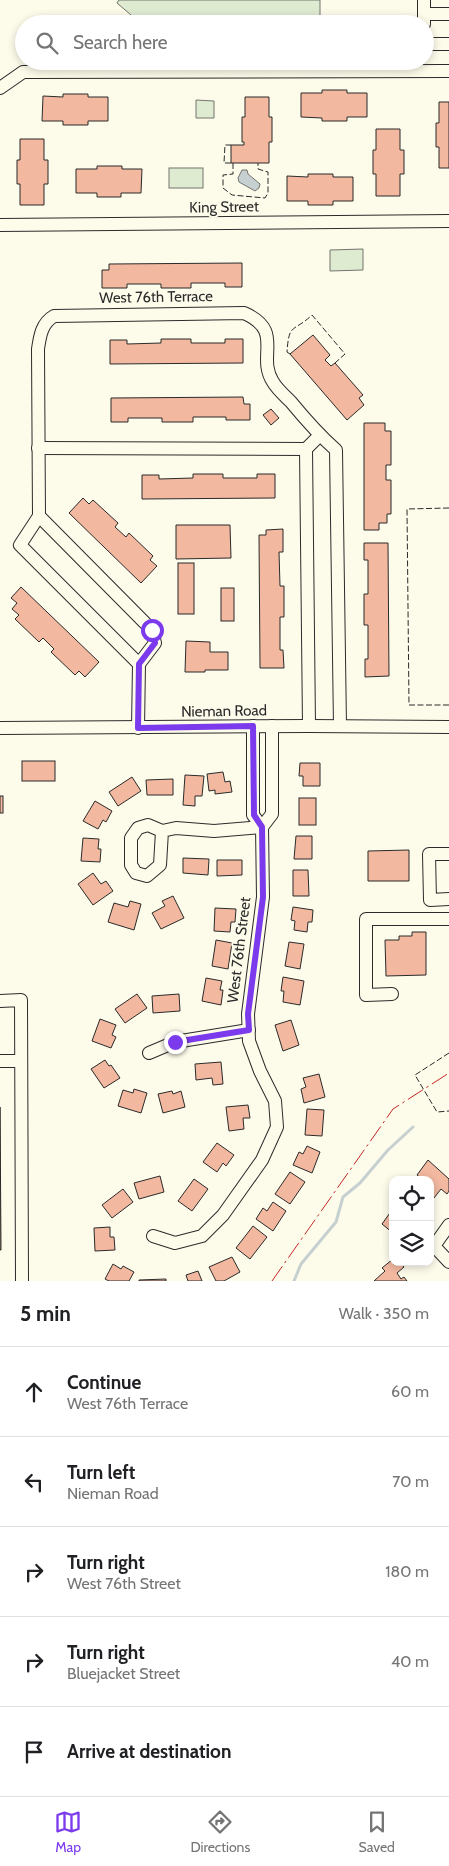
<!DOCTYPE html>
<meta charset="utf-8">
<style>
body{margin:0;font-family:Cabin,sans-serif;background:#f2f2f2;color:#202124}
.controls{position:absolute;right:15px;bottom:15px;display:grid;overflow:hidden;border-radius:10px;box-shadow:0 2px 8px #0003}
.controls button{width:45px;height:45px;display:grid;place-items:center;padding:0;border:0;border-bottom:1px solid #e0e0e0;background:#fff;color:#202124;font:25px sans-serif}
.stop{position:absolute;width:15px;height:15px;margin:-11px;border:4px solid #7c3aed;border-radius:50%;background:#fff}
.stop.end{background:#7c3aed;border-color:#fff;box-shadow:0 1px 5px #0008}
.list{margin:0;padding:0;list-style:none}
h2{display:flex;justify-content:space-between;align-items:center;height:65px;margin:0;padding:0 20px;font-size:21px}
h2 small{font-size:16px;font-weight:400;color:#757577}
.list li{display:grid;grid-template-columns:32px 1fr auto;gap:15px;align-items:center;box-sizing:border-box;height:90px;padding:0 20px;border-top:1px solid #e0e0e0}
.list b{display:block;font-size:19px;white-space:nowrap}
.list p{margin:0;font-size:16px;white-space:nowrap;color:#757577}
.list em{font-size:16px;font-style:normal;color:#757577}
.icon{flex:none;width:28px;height:28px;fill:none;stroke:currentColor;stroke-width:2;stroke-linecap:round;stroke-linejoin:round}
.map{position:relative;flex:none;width:449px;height:1281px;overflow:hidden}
.search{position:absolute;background:#fff;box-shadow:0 2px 8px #0003;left:15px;right:15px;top:15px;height:55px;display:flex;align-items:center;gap:12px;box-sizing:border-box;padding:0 18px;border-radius:28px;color:#757577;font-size:19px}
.sheet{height:515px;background:#fff}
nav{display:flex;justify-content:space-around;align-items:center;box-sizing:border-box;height:70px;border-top:1px solid #e0e0e0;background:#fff;font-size:14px;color:#757577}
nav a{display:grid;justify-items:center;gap:2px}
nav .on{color:#7c3aed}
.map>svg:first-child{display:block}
</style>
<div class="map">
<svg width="449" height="1281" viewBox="0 0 449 1281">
<rect width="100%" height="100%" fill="#fdfbea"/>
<g fill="#deebd1" stroke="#74746e">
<polygon points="119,0 320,0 320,24 138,24 138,21 117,3"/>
<polygon points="196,100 214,101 214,118 196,118"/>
<rect x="169" y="168" width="34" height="20"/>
<polygon points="363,249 363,270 330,271 330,250"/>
</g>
<polygon fill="#c7d0d0" stroke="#74746e" points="242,170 247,170 248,174 260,184 259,188 255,191 239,182 238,178"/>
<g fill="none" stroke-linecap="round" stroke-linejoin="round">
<polyline stroke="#c7d0d0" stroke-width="3" points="294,1281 301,1264 336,1222 343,1197 360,1183 388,1150 413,1127"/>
</g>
<g fill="#f2b8a0" stroke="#2b2b2b">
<polygon points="322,90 347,90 347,93 367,93 367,117 347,117 347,121 322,121 322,118 301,117 301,93 322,93"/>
<polygon points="63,94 88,94 88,97 108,97 108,121 88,121 88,125 63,125 63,121 42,121 43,96 63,97"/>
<polygon points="245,97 269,97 269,117 272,117 272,142 269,142 269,163 231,163 231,145 244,145 244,142 242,142 242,117 245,117"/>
<polygon points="439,102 449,102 449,168 439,168 439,147 436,147 436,123 439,123"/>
<polygon points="376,129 400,129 400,150 404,150 404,174 400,174 400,196 376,196 376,174 373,174 373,150 376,150"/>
<polygon points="20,139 44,139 44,160 48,160 48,184 44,184 44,205 20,205 20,184 17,184 17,160 20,160"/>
<polygon points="97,166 122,166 122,169 142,169 141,193 121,193 121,197 97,197 97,193 76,193 76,169 97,169"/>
<polygon points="308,174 333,174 333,177 353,177 353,201 333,201 333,205 308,205 308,201 287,201 287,176 308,177"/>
<polygon points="242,263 242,287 225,287 225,283 191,283 191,288 161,288 161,284 127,284 127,288 102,288 102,270 109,270 109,264"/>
<polygon points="313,335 330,355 325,360 331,366 335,363 363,395 359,398 364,405 347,420 290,354"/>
<polygon points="161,339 191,339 191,343 225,343 225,339 243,339 243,363 110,364 110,340 127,340 127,344 161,343"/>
<polygon points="243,397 244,404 250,404 250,420 226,420 226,417 193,417 193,422 162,422 162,418 128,418 128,422 111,422 111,398"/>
<polygon points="271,409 279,418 271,425 263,415"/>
<polygon points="364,423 385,423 385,431 391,431 391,465 386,465 386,480 391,480 391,514 387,514 387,523 379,523 379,530 364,530"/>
<polygon points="193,474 223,474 223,478 257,478 257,474 275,474 275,498 142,499 142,475 159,475 159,479 193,478"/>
<polygon points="83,498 89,504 93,500 118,523 115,527 126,537 129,533 153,556 150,560 157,566 141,583 69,513"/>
<polygon points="176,525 230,525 231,558 176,559"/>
<polygon points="283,529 283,552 279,552 280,586 284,586 284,617 280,617 280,650 283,650 284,668 260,668 259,535 266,535 266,530"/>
<polygon points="364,543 388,543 389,676 365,677 365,659 368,659 368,625 364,625 364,594 368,594 368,560 364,560"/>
<rect x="178" y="563" width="16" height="51"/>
<polygon points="21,587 99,662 85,677 79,671 75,675 51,652 54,649 43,638 39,642 15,619 19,615 12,609 17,603 11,598"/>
<rect x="221" y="588" width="13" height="33"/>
<polygon points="186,641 210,642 210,652 228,652 228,670 205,670 205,672 185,672"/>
<rect x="22" y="761" width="33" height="20"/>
<polygon points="300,763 320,763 320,786 303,786 303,776 299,776"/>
<polygon points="223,772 225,782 230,781 232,792 215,794 215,790 209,791 207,774"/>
<polygon points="185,775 204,776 202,796 195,796 195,806 183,805"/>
<polygon points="132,777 141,791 118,806 109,792"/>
<polygon points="173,779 173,795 147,795 146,780"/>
<rect x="0" y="796" width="3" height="17"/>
<rect x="299" y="798" width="17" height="27"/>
<polygon points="95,801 112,811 106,822 103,820 98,829 83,821"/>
<polygon points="296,836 312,836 312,859 294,859"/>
<polygon points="83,838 99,839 98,849 101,849 100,862 81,861"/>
<polygon points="409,850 409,881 368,881 368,851"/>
<polygon points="183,858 209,859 208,875 183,873"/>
<polygon points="217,860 242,860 242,875 217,876"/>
<polygon points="293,870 308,870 309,896 293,896"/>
<polygon points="93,873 101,884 106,881 113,891 93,905 78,884"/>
<polygon points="173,896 184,918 161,929 152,913 165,906 162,901"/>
<polygon points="130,901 141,904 134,930 108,922 114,903 128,907"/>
<polygon points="293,907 313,910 312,922 308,922 307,932 294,930 295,921 291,920"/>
<polygon points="215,908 236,909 235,922 231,922 230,932 214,931"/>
<polygon points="412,932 426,932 426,975 386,976 385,940 399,940 399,936 412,936"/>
<polygon points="216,940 232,943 228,969 212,966"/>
<polygon points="289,942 304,944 300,969 285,966"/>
<polygon points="283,977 304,981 300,1005 283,1002 284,991 281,991"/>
<polygon points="206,978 222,981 220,990 223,990 221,1005 202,1001"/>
<polygon points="137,994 147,1008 125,1023 115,1009"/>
<polygon points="179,994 180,1011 153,1013 152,996"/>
<polygon points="100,1019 116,1025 112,1035 116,1037 111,1048 92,1041"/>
<polygon points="291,1020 299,1045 283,1051 275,1025"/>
<polygon points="105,1060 109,1066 111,1065 120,1078 104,1088 91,1069"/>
<polygon points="221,1062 223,1084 213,1085 212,1078 196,1080 195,1064"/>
<polygon points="319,1074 325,1097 304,1103 301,1089 306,1087 303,1078"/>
<polygon points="134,1089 147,1093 141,1113 118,1106 123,1090 133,1093"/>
<polygon points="172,1091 173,1094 181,1091 185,1107 163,1113 158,1094"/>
<polygon points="248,1105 250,1118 243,1118 244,1129 229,1131 226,1107"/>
<polygon points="0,1107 1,1250 0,1250"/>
<polygon points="307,1109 324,1110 322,1136 305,1135"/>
<polygon points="217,1143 234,1155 226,1166 223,1163 217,1172 203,1162"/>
<polygon points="307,1146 320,1152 312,1173 293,1165 299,1152 303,1154"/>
<polygon points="428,1160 449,1179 449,1191 447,1194 441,1189 430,1203 430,1180 423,1180 417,1175"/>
<polygon points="290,1172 305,1182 290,1204 275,1194"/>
<polygon points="160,1176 164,1192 139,1199 134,1183"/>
<polygon points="194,1179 208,1189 192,1211 178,1201"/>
<polygon points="123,1189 133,1202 112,1218 102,1205"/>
<polygon points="273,1202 286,1211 273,1231 256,1219 263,1208 267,1211"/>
<polygon points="392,1210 393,1211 393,1233 382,1224"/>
<polygon points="253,1226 267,1237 250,1259 236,1248"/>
<polygon points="110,1227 110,1237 114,1237 115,1250 95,1251 94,1228"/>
<polygon points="232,1257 240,1272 224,1281 216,1281 209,1267"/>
<polygon points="393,1259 393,1262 400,1262 404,1267 397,1273 401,1279 404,1277 407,1281 374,1281 385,1271 382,1268"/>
<polygon points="113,1264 121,1269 123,1266 134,1272 129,1281 109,1281 105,1279"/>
<polygon points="198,1271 202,1281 188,1281 186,1275"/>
<polygon points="166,1279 166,1281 139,1281 139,1280"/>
</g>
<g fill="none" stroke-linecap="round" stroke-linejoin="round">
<defs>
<g id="minor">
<polyline points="424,0 424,24"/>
<polyline points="424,14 449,14"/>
<polyline points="425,44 449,44"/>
<polyline points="0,88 23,72 449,71"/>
<polyline points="0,225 449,221"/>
<polyline points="38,448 306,449 320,435"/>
<polyline points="306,449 309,726"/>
<polyline points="39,516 20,545 139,664"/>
<polyline points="0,728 309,726 449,727"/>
<path d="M138 728 139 664 155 643 152 630 39 516 38 349C40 335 42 323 54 316L244 313C285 331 256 356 273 382 277 389 285 396 291 402 305 419 319 435 336 450L340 726"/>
<polyline points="262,827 272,814 272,726"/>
<polyline points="162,831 160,865 147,876 136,873 131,865 131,838 138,828 148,825 162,831 176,828 214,831 262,827"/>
<polyline points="449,854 429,854 430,900 449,899"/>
<polyline points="392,994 366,995 366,919 449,919"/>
<polyline points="0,1001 21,1000 22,1281"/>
<polyline points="149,1053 175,1042 249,1030"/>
<polyline points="0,1061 21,1061"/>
<polyline points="449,1225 434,1246 449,1262"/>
<polyline points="153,1236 175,1243 202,1236 223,1215 262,1160 277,1127 275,1101 260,1071 249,1041 248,1014 263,897 262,827 253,815 253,726"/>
</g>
</defs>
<use href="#minor" stroke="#2b2b2b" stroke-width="14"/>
<use href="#minor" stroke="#fdfbea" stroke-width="12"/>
<g stroke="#2b2b2b" stroke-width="1" stroke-dasharray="6 2.5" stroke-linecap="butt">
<polyline points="231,163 224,163 225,145 231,145"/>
<polyline points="233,163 233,174 223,175 223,188 232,195 265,198 268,193 268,172 258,169 258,163"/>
<path d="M290 354 287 352C289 322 293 333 312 315L345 354 335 363"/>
<polyline points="449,508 407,509 409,705 449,705"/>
<polyline points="449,1053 415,1075 437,1112 449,1111"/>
</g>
<polyline stroke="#c62828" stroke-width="1" stroke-dasharray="18 4 2.5 4" stroke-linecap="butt" points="272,1281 393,1109 449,1073"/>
</g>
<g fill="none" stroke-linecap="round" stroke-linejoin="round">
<polyline stroke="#7c3aed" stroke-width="6" points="152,630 155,643 139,664 138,728 253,726 254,815 262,827 263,897 248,1014 249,1030 175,1042"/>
</g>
<g text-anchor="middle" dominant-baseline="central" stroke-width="4" stroke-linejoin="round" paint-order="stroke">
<g font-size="15" fill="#2b2b2b" stroke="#fdfbea">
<text transform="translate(224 207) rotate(-1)">King Street</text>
<text transform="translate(156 297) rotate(-1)">West 76th Terrace</text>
<text transform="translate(224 711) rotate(-1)">Nieman Road</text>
<text transform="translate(239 950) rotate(-83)">West 76th Street</text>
</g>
</g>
</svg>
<div class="controls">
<button><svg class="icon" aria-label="locate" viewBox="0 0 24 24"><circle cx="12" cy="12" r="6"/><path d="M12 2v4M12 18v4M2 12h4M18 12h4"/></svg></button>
<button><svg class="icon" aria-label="layers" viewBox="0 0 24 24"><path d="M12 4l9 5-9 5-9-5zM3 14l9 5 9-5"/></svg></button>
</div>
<div class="stop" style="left:152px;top:630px"></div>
<div class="stop end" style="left:175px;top:1042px"></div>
<div class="search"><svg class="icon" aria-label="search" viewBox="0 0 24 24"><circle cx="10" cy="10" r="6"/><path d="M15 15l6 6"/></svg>Search here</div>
</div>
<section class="sheet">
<h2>5 min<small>Walk · 350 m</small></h2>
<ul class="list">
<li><svg class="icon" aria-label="ahead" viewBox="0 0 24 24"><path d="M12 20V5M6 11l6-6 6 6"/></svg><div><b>Continue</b><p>West 76th Terrace</p></div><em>60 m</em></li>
<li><svg class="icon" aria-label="left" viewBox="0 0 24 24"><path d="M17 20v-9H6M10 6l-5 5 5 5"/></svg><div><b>Turn left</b><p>Nieman Road</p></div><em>70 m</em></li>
<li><svg class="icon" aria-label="right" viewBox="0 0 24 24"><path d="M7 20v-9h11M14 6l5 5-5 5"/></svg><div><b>Turn right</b><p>West 76th Street</p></div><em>180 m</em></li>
<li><svg class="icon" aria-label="right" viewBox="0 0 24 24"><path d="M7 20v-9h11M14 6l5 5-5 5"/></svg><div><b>Turn right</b><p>Bluejacket Street</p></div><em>40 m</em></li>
<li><svg class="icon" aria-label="arrive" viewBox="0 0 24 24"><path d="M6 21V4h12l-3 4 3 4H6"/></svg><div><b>Arrive at destination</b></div></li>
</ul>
</section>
<nav>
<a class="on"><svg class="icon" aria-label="map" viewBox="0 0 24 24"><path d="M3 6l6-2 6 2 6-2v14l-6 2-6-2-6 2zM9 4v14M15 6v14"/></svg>Map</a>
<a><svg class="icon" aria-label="directions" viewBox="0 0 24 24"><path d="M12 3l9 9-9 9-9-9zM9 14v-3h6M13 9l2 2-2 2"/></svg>Directions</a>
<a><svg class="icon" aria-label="saved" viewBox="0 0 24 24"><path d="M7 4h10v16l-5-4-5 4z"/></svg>Saved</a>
</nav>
